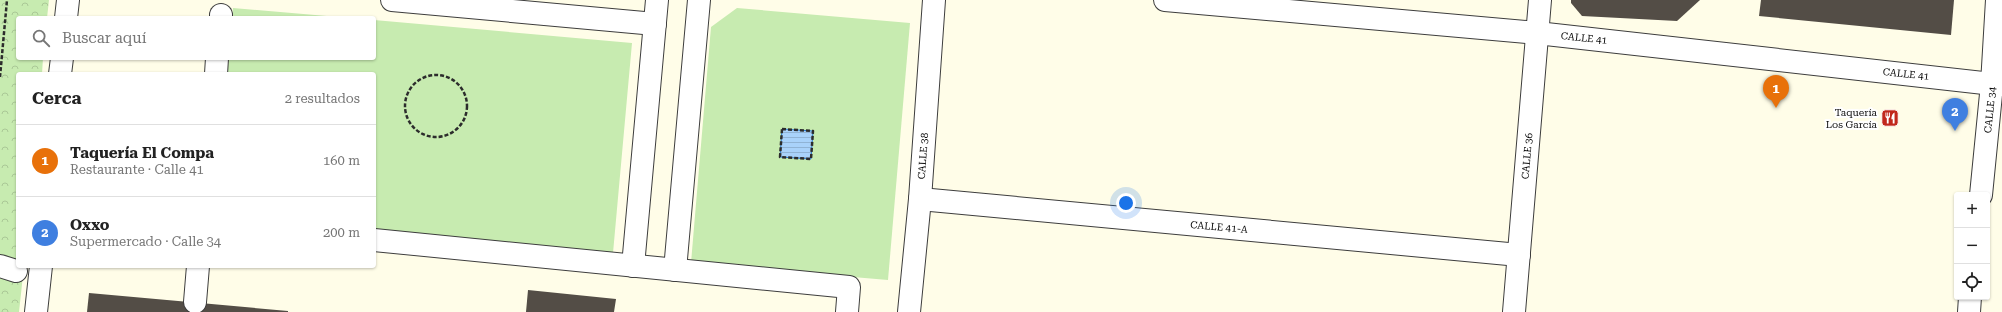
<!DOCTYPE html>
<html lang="es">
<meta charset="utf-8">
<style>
body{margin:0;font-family:"Roboto Serif",serif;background:#f6f6f6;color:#222}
.controls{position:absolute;right:12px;bottom:12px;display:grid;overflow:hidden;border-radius:4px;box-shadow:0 1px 3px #0004}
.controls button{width:36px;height:36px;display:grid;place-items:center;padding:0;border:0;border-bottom:1px solid #e0e0e0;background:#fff;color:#222;font:20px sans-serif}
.you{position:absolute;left:1126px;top:203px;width:14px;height:14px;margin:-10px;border:3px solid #fff;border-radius:50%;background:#1a73e8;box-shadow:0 0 0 6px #1a73e833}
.badge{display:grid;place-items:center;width:26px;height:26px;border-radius:50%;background:#c1281c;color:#fff;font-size:13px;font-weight:700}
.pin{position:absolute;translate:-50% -33px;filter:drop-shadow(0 1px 2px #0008)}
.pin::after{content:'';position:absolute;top:21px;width:14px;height:12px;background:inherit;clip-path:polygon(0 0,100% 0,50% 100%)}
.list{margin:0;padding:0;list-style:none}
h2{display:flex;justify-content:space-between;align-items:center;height:52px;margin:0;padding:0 16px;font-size:17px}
h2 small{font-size:13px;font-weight:400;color:#767676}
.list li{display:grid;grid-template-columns:26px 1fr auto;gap:12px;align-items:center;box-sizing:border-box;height:72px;padding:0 16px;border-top:1px solid #e0e0e0}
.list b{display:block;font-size:15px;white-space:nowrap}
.list p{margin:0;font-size:13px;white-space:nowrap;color:#767676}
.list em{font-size:13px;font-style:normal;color:#767676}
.icon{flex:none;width:22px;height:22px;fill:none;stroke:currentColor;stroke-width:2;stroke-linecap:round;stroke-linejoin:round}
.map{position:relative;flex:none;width:2002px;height:312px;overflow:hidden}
.search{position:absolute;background:#fff;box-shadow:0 1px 3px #0004;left:16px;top:16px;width:360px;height:44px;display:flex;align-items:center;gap:10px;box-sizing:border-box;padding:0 14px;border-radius:4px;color:#767676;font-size:15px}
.panel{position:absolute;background:#fff;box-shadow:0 1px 3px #0004;left:16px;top:72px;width:360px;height:196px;border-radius:4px}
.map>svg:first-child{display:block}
</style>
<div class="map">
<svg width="2002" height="312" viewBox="0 0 2002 312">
<defs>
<pattern id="park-crowns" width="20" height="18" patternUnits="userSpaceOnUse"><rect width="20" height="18" fill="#c7ebb0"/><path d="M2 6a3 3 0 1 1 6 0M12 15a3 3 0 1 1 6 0" fill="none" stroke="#aac896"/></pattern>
<pattern id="water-rules" width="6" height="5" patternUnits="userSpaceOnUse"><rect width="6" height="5" fill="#a9d2fa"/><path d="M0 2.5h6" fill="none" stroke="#90b3d5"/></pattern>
</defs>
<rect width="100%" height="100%" fill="#fffde8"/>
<g fill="#c7ebb0">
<polygon points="233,8 350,18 232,18"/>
<polygon points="737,8 910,23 888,280 691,263 711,27"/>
<polygon points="374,20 632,43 613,253 374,231 374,74 227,74 229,58 374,58"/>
</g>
<polygon fill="url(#park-crowns)" points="0,0 49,0 47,18 18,18 18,58 43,58 42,74 18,74 18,266 24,266 19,312 0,312"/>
<polygon fill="url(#water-rules)" stroke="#2c7dd5" points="782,129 813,131 811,159 780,157"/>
<g fill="#534d46">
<polygon points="1571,0 1700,0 1677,21 1582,16 1571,3"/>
<polygon points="1761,0 1954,0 1951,35 1759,16"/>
<polygon points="528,290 616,299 614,312 526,312"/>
<polygon points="89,293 288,311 288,312 87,312"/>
</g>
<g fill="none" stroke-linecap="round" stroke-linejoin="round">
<defs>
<g id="minor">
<polyline points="392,0 655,24"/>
<polyline points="1165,0 1537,33 2002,85"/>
<polyline points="66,18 68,0"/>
<polyline points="221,18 221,15"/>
<polyline points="60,74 62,58"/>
<polyline points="216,74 217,58"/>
<polyline points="1981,195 1992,84 1997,0"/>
<polyline points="920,199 1519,255"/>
<polyline points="374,240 849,287 847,312"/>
<polyline points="0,266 16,271"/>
<polyline points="633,266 657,0"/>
<polyline points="675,270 699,0"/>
<polyline points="195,302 198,266"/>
<polyline points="36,312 41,266"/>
<polyline points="909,312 920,199 934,0"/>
<polyline points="1514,312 1540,0"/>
<polyline points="1969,312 1970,297"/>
</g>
</defs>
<use href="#minor" stroke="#3d3d3d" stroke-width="24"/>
<g stroke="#2c2c2c" stroke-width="2.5" stroke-dasharray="4 2" stroke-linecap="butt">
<circle cx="436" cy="106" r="31"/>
<polyline points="0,77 7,0"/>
<polygon points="782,129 813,131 811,159 780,157"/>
</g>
<use href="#minor" stroke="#fff" stroke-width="22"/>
</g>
<defs>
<symbol id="restaurant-square" viewBox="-11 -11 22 22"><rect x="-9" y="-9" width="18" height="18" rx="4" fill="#c1281c" stroke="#fff"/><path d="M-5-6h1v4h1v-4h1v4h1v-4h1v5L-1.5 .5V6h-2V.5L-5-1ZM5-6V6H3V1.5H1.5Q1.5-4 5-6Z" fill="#fff"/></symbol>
</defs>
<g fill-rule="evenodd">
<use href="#restaurant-square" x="1880" y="108" width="20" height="20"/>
</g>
<g text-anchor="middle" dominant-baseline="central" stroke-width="4" stroke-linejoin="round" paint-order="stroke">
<g font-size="10" fill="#0a0a0a" stroke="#fff">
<text transform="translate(1584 38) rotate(6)">CALLE 41</text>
<text transform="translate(1906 74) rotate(6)">CALLE 41</text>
<text transform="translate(1990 110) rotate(-84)">CALLE 34</text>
<text transform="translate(923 156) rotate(-86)">CALLE 38</text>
<text transform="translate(1527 156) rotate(-85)">CALLE 36</text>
<text transform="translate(1219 227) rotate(5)">CALLE 41-A</text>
</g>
<g font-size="10" fill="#0a0a0a" stroke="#fff" text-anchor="end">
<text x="1877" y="112">Taquería<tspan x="1877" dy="12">Los García</tspan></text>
</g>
</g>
</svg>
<div class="controls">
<button>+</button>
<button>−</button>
<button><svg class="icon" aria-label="locate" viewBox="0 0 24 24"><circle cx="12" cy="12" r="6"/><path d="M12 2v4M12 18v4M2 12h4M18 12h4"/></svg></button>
</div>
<div class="you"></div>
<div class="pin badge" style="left:1776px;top:108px;background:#e8710a">1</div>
<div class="pin badge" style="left:1955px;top:131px;background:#3f7fe0">2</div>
<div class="search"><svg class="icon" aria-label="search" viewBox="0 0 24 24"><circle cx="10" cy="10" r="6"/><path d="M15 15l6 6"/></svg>Buscar aquí</div>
<section class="panel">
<h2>Cerca<small>2 resultados</small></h2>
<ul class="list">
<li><span class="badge" style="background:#e8710a">1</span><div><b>Taquería El Compa</b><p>Restaurante · Calle 41</p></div><em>160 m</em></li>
<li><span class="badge" style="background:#3f7fe0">2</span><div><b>Oxxo</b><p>Supermercado · Calle 34</p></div><em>200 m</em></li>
</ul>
</section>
</div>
